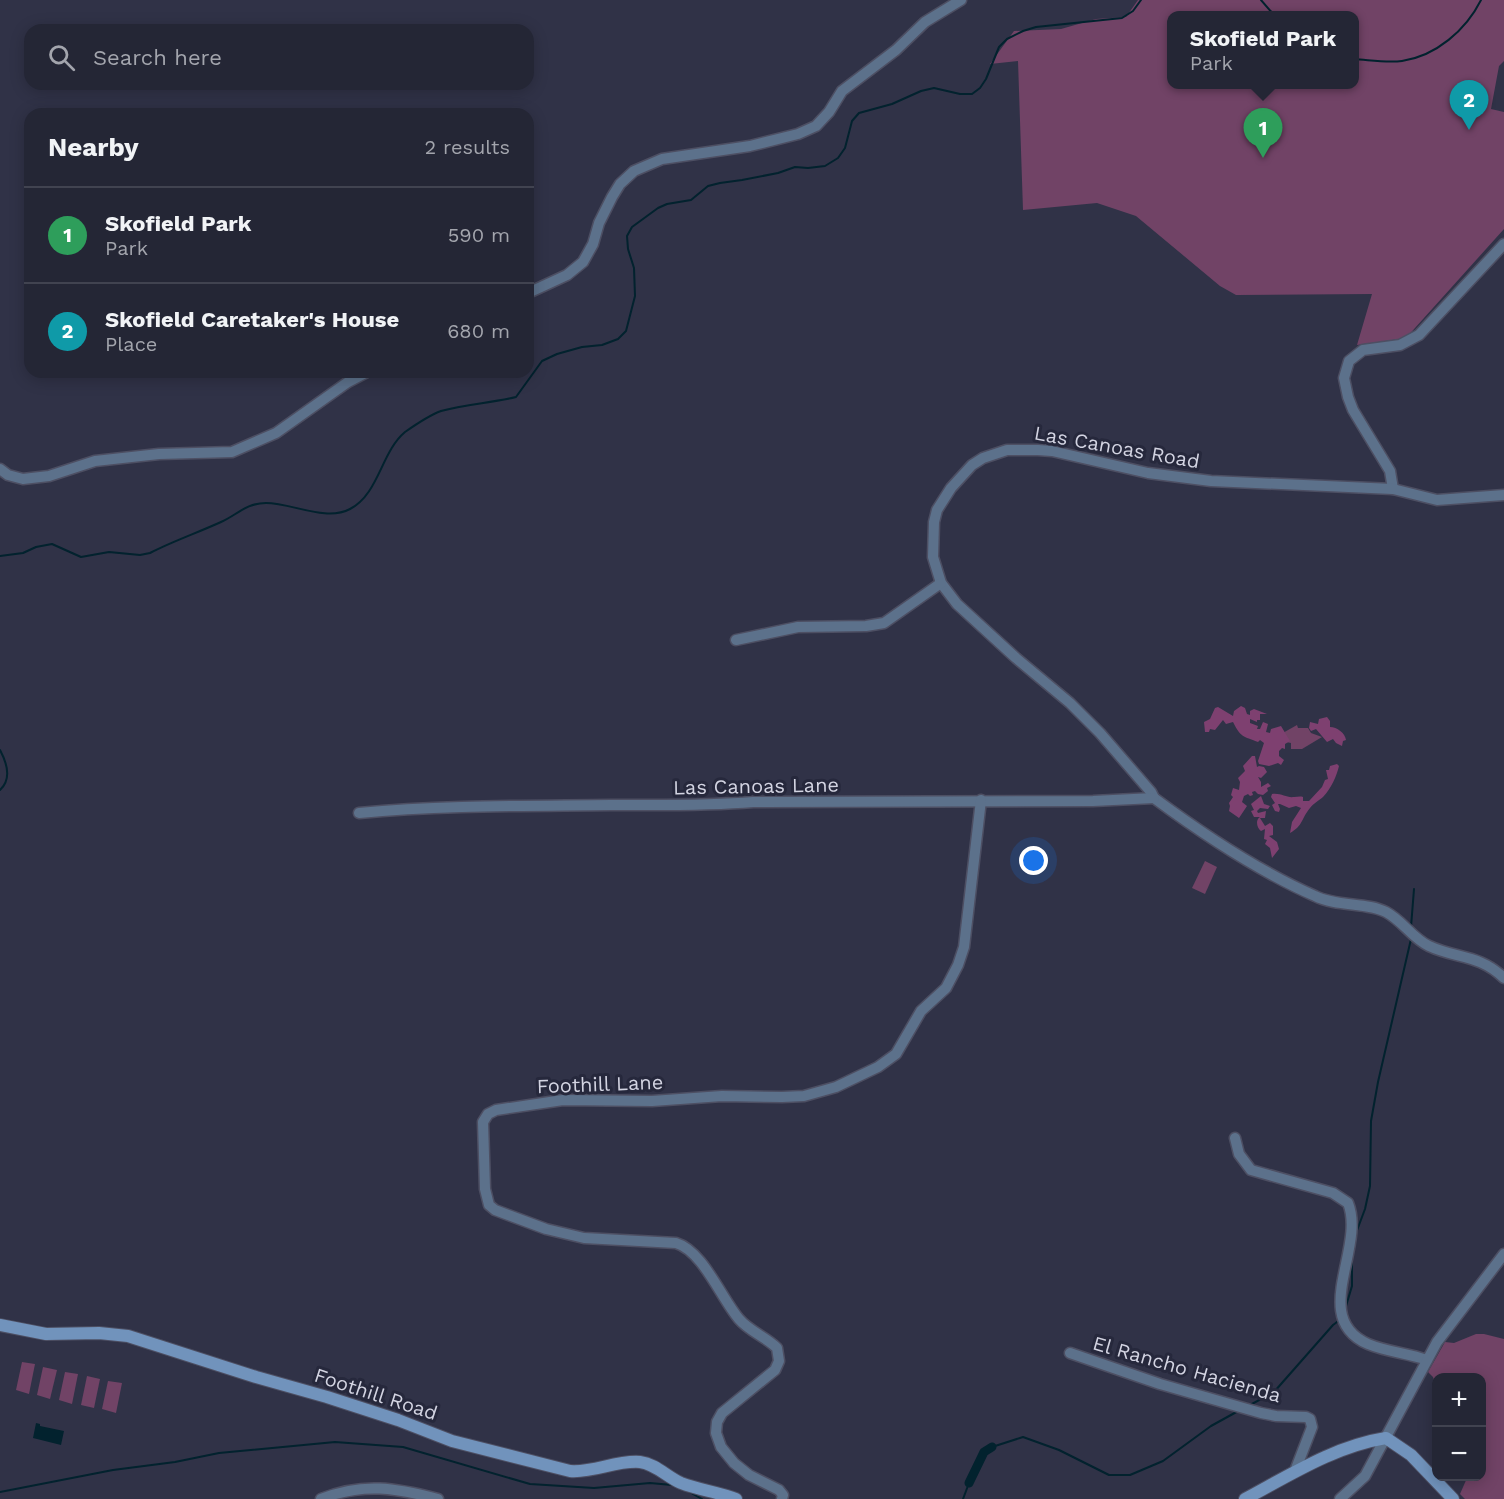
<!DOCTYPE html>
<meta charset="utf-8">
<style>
body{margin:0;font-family:"Work Sans",sans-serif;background:#2c2e3d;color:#f1f3f6}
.controls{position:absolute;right:18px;bottom:18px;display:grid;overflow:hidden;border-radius:12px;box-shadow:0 3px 15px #0003}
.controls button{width:54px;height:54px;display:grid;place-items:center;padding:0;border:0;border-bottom:2px solid #414350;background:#242635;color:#f1f3f6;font:30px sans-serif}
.you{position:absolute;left:1034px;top:861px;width:21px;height:21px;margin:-15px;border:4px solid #fff;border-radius:50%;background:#1a73e8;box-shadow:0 0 0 9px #1a73e833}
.badge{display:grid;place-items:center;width:39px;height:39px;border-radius:50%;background:#8c9099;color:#fff;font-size:20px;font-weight:700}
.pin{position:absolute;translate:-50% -50px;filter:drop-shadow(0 2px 3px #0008)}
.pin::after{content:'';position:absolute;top:32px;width:21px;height:18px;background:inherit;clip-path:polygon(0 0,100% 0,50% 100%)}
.popup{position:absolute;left:1167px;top:11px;width:192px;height:78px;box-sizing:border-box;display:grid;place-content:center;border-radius:12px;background:#242635;filter:drop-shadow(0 2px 4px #0005);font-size:20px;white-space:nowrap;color:#a3a5ad}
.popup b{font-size:22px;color:#f1f3f6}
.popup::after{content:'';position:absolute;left:50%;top:100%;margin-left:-12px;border:12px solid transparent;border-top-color:#242635}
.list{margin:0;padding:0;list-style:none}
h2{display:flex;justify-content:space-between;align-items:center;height:78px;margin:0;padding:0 24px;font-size:26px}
h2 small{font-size:20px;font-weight:400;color:#a3a5ad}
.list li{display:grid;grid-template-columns:39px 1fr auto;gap:18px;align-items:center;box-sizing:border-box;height:96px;padding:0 24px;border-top:2px solid #414350}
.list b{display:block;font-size:22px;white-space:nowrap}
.list p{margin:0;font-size:20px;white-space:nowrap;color:#a3a5ad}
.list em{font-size:20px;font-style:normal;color:#a3a5ad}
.icon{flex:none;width:33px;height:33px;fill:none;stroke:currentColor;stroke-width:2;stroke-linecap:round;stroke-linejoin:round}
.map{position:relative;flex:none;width:1504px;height:1499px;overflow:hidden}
.search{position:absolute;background:#242635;box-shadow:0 3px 15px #0003;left:24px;top:24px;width:510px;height:66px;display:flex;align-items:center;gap:15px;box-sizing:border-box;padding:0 21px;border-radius:18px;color:#a3a5ad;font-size:22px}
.panel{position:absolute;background:#242635;box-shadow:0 3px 15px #0003;left:24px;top:108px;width:510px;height:270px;border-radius:18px}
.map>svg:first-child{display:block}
</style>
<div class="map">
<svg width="1504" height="1499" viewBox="0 0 1504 1499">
<rect width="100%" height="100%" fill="#303247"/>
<g fill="#714366" fill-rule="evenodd">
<path d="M1138 0H1504V61L1499 66 1491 109 1504 112V229L1406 338 1357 345 1372 294 1236 295 1220 286 1136 216 1097 203 1023 210 1018 61 990 64 1014 31 1061 29 1096 19 1126 17ZM1172 15H1354V84H1172Z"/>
<polygon points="1297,725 1298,728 1308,728 1311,733 1322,737 1302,749 1291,749 1291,743 1286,742 1281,734"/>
<polygon points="1205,861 1217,867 1205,894 1192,888"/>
<polygon points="1476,1334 1484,1334 1504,1339 1504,1499 1465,1499 1460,1494 1467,1478 1465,1477 1482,1476 1482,1378 1436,1378 1436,1388 1433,1377 1428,1372 1445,1342 1454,1343"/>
<polygon points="22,1362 35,1364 29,1394 16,1390"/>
<polygon points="43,1367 57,1370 50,1399 37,1395"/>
<polygon points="65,1372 78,1374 72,1404 59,1400"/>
<polygon points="87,1376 100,1379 94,1408 81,1405"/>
<polygon points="108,1381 122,1383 116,1413 102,1409"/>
</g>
<g fill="#7e4070">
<path d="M1241 706 1245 708 1247 714 1250 715V711L1254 709 1267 714H1260V720H1257V722L1250 719V723L1258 726 1257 729H1260L1263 722 1268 724 1266 732 1270 733 1271 729 1281 726 1290 741 1285 744V749L1282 748 1279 751V756L1284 760 1281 765 1278 763 1269 766 1259 764 1258 761 1264 743 1260 740 1258 742C1243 736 1241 738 1233 722L1226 724 1223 720 1215 730 1210 729 1209 732H1205L1204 722 1210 719 1215 708 1218 707 1233 716 1234 711Z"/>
<path d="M1327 717 1330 721V727C1337 727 1345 733 1346 740L1343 741 1342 746 1336 743 1333 739 1327 742 1316 729 1311 731 1309 728 1310 722 1318 724 1319 719Z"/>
<polygon points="1252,756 1255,756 1257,767 1259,766 1264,767 1267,772 1261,778 1258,777 1261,782 1261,787 1268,783 1271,786 1267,788 1268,791 1263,795 1258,794 1255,791 1252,792 1253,795 1250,796 1248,794 1244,796 1242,802 1247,806 1239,818 1229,811 1230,806 1229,803 1233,797 1231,795 1233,788 1239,790 1240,782 1238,778 1245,771 1243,766"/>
<path d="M1337 764 1339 766C1337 775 1331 789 1323 797 1318 801 1314 803 1310 808 1301 819 1303 826 1290 833L1292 822 1301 808 1296 806 1289 808 1280 804H1278L1280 809 1279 812 1275 811 1272 805 1275 803 1271 797 1272 794C1282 793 1286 798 1294 797 1297 797 1300 796 1303 797V801H1309L1322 787 1325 780 1328 779 1326 770H1329L1330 766Z"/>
<path d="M1261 796 1264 804 1270 806 1268 809 1260 808 1257 811 1258 813 1266 811 1265 818H1260L1265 826 1270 823 1273 826V835L1269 836 1277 842 1279 849 1272 858 1270 848 1265 844 1267 840 1264 839 1265 829 1261 831C1257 828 1255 820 1260 817H1254L1251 811 1254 810 1251 804Z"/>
</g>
<polygon fill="#02222e" points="36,1423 40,1424 40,1426 64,1431 61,1445 33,1438"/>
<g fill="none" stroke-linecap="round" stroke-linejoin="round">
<g stroke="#02222e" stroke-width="2">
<polyline points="1261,0 1274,15"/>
<path d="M1354 59C1370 60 1386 63 1402 61 1436 56 1466 30 1481 0"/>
<path d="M0 556 23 553 36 547 52 544 81 557 109 552 140 555 150 553C173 541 197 533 221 522 237 515 246 503 266 503 292 503 326 522 350 509 379 494 381 452 405 432 415 425 430 415 441 411 465 404 492 403 516 397L542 361 557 354 582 347 602 345 618 339 626 331 635 296 634 268 628 249 627 236 632 227 658 208 667 204 691 200 708 186 720 183 742 180 778 173 795 167 808 168 825 166 838 158 845 148 852 121 859 113 892 104 921 91 934 88 960 94H972L980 88 986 79 999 47 1007 39 1023 31 1036 27 1122 18 1133 11 1141 0"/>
<path d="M0 750C7 763 12 779 0 790"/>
<polyline points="1411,927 1414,889"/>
<polyline points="1356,1233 1365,1209 1370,1186 1371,1121 1378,1082 1411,939"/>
<polyline points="1346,1306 1352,1286 1352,1259"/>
<polyline points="1250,1405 1274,1392 1333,1325 1341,1319"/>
<polyline points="992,1447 1023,1437 1059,1450 1109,1475 1130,1475 1163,1461 1211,1426 1240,1410"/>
<polyline points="686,1490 702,1499"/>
<polyline points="0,1492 113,1470 175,1462 219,1453 335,1442 403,1447 530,1484 594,1488 650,1483 672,1485"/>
<polyline points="963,1499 969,1483"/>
</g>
<polyline stroke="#02222e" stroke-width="9" points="969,1483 984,1452 992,1447"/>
<defs>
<g id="minor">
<polyline points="528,293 567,275 583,262 593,244 599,223 612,197 620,184 634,171 662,159 750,146 798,134 816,126 829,112 842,91 896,50 925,22 961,0"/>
<polyline points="0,469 8,475 23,479 49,476 95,461 159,454 232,452 276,433 348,382 367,372"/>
<polyline points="1393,489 1390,471 1353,410 1348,397 1344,378 1349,361 1363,350 1400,345 1419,335 1504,244"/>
<path d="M1504 495 1437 500 1393 489 1211 481 1148 473 1052 451 1038 450H1007L983 458 972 465 951 488 937 510 934 522 933 557 941 583 957 604 1016 658 1070 703 1100 733 1151 792 1154 798C1204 835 1258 871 1315 896 1337 907 1367 902 1386 912 1403 921 1412 938 1429 946 1457 959 1479 954 1504 978"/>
<polyline points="736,640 798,627 866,626 884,623 941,583"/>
<path d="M359 813C442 805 527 806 611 805 658 805 705 806 753 802L1093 801 1154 798"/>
<path d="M1235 1138 1239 1154 1251 1170 1333 1193 1348 1203C1366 1248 1309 1318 1368 1344 1387 1352 1408 1353 1427 1360"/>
<polyline points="1070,1353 1160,1384 1261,1413 1276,1416 1306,1417 1310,1419 1312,1427 1295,1471"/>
<path d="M321 1499C363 1482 396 1488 438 1499"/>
<path d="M782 1499 783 1495 779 1490 749 1475 734 1463 721 1447 716 1433 717 1422 722 1413 775 1370 779 1361 777 1348C766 1337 749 1331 739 1319 721 1298 703 1251 676 1243L584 1238 546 1229 495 1210 489 1205 485 1189 483 1122 488 1114 496 1110 563 1100 652 1101 722 1096 782 1097 804 1096 836 1087 878 1067 896 1054 921 1011 946 988 958 965 964 947 981 800"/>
<polyline points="1340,1499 1365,1476 1437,1342 1504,1254"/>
</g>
<g id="secondary">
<path d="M0 1325 46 1334 99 1333 128 1336 256 1377 327 1397 398 1420 452 1441 570 1471C594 1473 616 1460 640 1462 656 1464 667 1477 681 1483 699 1490 718 1492 736 1499"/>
<path d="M1245 1499C1290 1475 1335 1446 1386 1438L1411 1455 1453 1499"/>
</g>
</defs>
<use href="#minor" stroke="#4d4f63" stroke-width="13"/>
<use href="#secondary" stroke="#4d4f63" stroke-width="14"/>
<use href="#minor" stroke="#5c718b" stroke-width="10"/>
<use href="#secondary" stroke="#7193bc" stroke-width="12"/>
</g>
<g text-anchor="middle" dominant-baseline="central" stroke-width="6" stroke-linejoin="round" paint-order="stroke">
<g font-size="20" fill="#d3d4e2" stroke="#26283c">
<text transform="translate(1117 447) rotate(10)">Las Canoas Road</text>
<text transform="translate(756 786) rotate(-1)">Las Canoas Lane</text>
<text transform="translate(600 1084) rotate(-2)">Foothill Lane</text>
<text transform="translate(1187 1369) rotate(16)">El Rancho Hacienda</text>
<text transform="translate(376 1394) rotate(18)">Foothill Road</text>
</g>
</g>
</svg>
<div class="controls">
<button>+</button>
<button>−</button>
</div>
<div class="you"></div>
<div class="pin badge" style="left:1263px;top:158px;background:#2e9e5b">1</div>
<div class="popup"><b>Skofield Park</b>Park</div>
<div class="pin badge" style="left:1469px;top:130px;background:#0f9aa8">2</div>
<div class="search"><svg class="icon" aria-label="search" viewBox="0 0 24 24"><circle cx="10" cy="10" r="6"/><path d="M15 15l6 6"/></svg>Search here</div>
<section class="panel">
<h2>Nearby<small>2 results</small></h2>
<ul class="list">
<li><span class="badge" style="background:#2e9e5b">1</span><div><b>Skofield Park</b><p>Park</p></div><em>590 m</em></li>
<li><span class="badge" style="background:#0f9aa8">2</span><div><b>Skofield Caretaker's House</b><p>Place</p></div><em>680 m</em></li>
</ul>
</section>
</div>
